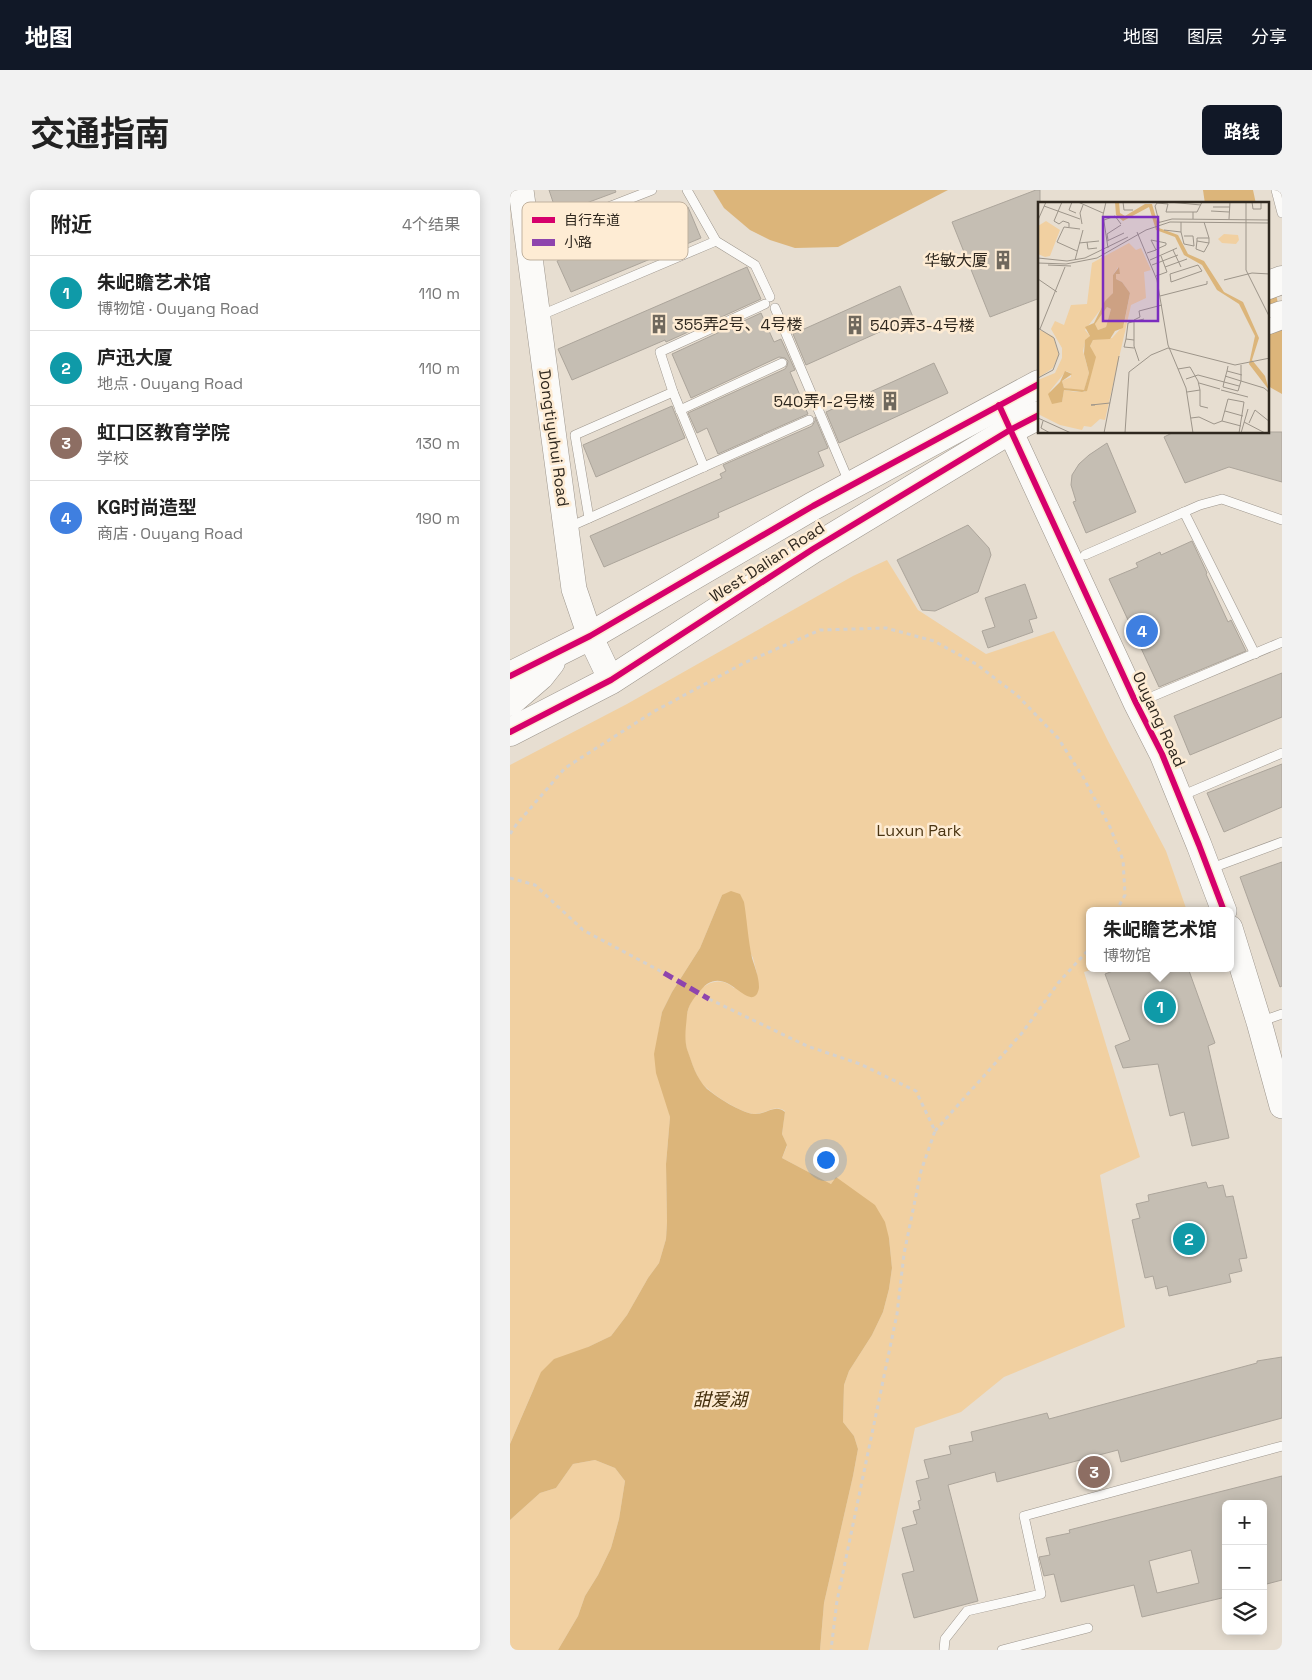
<!DOCTYPE html>
<html lang="zh">
<meta charset="utf-8">
<style>
body{margin:0;font-family:"Space Grotesk","Noto Sans SC",sans-serif;background:#f2f2f2;color:#222}
.controls{position:absolute;right:15px;bottom:15px;display:grid;overflow:hidden;border-radius:8px;box-shadow:0 2px 12px #0003}
.controls button{width:45px;height:45px;display:grid;place-items:center;padding:0;border:0;border-bottom:1px solid #e0e0e0;background:#fff;color:#222;font:25px sans-serif}
.you{position:absolute;left:315px;top:969px;width:18px;height:18px;margin:-12px;border:4px solid #fff;border-radius:50%;background:#1a73e8;box-shadow:0 0 0 8px #1a73e833}
.badge{display:grid;place-items:center;width:32px;height:32px;border-radius:50%;background:#111827;color:#fff;font-size:16px;font-weight:700}
.pin{position:absolute;translate:-50% -50%;border:2px solid #fff;box-shadow:0 1px 5px #0006}
.popup{position:absolute;left:576px;top:717px;width:148px;height:65px;box-sizing:border-box;display:grid;place-content:center;border-radius:8px;background:#fff;filter:drop-shadow(0 1px 4px #0005);font-size:16px;white-space:nowrap;color:#767676}
.popup b{font-size:19px;color:#222}
.popup::after{content:'';position:absolute;left:50%;top:100%;margin-left:-10px;border:10px solid transparent;border-top-color:#fff}
.list{margin:0;padding:0;list-style:none}
h2{display:flex;justify-content:space-between;align-items:center;height:65px;margin:0;padding:0 20px;font-size:21px}
h2 small{font-size:16px;font-weight:400;color:#767676}
.list li{display:grid;grid-template-columns:32px 1fr auto;gap:15px;align-items:center;box-sizing:border-box;height:75px;padding:0 20px;border-top:1px solid #e0e0e0}
.list b{display:block;font-size:19px;white-space:nowrap}
.list p{margin:0;font-size:16px;white-space:nowrap;color:#767676}
.list em{font-size:16px;font-style:normal;color:#767676}
.icon{flex:none;width:28px;height:28px;fill:none;stroke:currentColor;stroke-width:2;stroke-linecap:round;stroke-linejoin:round}
.map{position:relative;flex:none;width:772px;height:1460px;overflow:hidden;border-radius:8px}
header{display:flex;align-items:center;gap:30px;box-sizing:border-box;height:70px;padding:0 25px;background:#111827;color:#fff}
header strong{font-size:24px}
nav{display:flex;gap:28px;margin-inline-start:auto;font-size:18px}
.intro{display:flex;align-items:center;justify-content:space-between;box-sizing:border-box;height:120px;padding:0 30px}
h1{margin:0;font-size:35px}
.button{padding:12px 22px;border-radius:8px;background:#111827;color:#fff;font-size:18px;font-weight:700}
main{display:flex;gap:30px;padding:0 30px}
aside{flex:1;background:#fff;border-radius:8px;box-shadow:0 2px 12px #0003}
.map>svg:first-child{display:block}
</style>
<header>
<strong>地图</strong>
<nav><a>地图</a><a>图层</a><a>分享</a></nav>
</header>
<div class="intro"><h1>交通指南</h1><a class="button">路线</a></div>
<main>
<aside>
<h2>附近<small>4个结果</small></h2>
<ul class="list">
<li><span class="badge" style="background:#0f9aa8">1</span><div><b>朱屺瞻艺术馆</b><p>博物馆 · Ouyang Road</p></div><em>110 m</em></li>
<li><span class="badge" style="background:#0f9aa8">2</span><div><b>庐迅大厦</b><p>地点 · Ouyang Road</p></div><em>110 m</em></li>
<li><span class="badge" style="background:#8d6e63">3</span><div><b>虹口区教育学院</b><p>学校</p></div><em>130 m</em></li>
<li><span class="badge" style="background:#3f7fe0">4</span><div><b>KG时尚造型</b><p>商店 · Ouyang Road</p></div><em>190 m</em></li>
</ul>
</aside>
<div class="map">
<svg width="772" height="1460" viewBox="0 0 772 1460">
<rect width="100%" height="100%" fill="#e7ded1"/>
<g fill="#f1d0a1">
<path d="M377 370 408 420 476 464 544 441 598 551 656 661 677 721H580V778H588L574 782 630 967 590 985 615 1137 494 1187 451 1222 405 1238 358 1460H310L314 1413 343 1286 348 1259 344 1246 333 1232 334 1195 339 1181 362 1145 373 1122 379 1099 382 1078 379 1048 326 987 321 994 272 968 277 956 272 944 275 921C264 913 256 925 243 924 230 922 199 903 191 892 186 885 175 858 175 849 174 838 176 822 181 812 190 795 208 784 224 798L247 784 243 768 212 705 190 758 162 802 152 822 148 845 157 914 160 927 156 974 157 1032 156 1049 149 1073 138 1088 117 1125 101 1146 78 1157 24 1198 0 1254V575L117 514 343 386Z"/>
<polygon points="85,1270 105,1278 115,1291 109,1329 101,1358 88,1385 75,1406 68,1426 48,1460 0,1460 0,1330 30,1303 46,1298 63,1274"/>
</g>
<g fill="#dcb57a">
<polygon points="203,0 438,0 328,57 285,58 260,50 240,40 214,18"/>
<polygon points="693,0 743,0 746,14 695,14"/>
<polygon points="758,73 772,129 772,204 758,196"/>
<path d="M221 701 230 704 234 712C237 730 238 749 242 768 245 778 249 787 249 797 249 799 248 802 247 804 236 818 220 780 197 794 194 796 191 800 189 802 183 809 178 816 177 825 176 837 174 848 177 859 182 873 186 888 197 899 207 907 231 923 244 924 256 925 265 913 275 922L272 944 277 955 272 968 321 994 326 987 365 1015 375 1032 379 1048 382 1078 379 1099 373 1122 362 1145 339 1181 334 1195 333 1232 344 1246 348 1259 343 1286 314 1413 310 1460H48L68 1426 75 1406 88 1385 101 1358 109 1329 115 1291 105 1278 85 1270 63 1274 46 1298 30 1303 0 1330V1254L31 1182 44 1169 78 1157 101 1146 117 1125 138 1088 149 1073 156 1049 157 1032 156 974 160 927 146 883 144 864 152 822 162 802 190 758 212 705Z"/>
</g>
<g fill="#c5beb3" stroke="#aca59b" fill-rule="evenodd">
<polygon points="39,0 105,0 106,2 47,24"/>
<polygon points="526,0 530,0 530,108 480,127 442,32"/>
<polygon points="178,17 191,48 61,102 47,71"/>
<polygon points="237,77 251,109 156,152 155,150 62,190 48,159"/>
<polygon points="390,96 403,127 296,175 283,144"/>
<polygon points="251,123 264,152 271,149 285,180 280,182 298,224 208,264 197,238 187,243 178,223 275,179 277,176 278,171 275,168 269,167 181,208 162,164"/>
<polygon points="424,173 438,203 329,253 316,222"/>
<polygon points="162,216 175,248 86,287 73,255"/>
<polygon points="305,227 318,258 308,262 314,276 208,323 209,327 94,377 80,346 212,288 210,284 216,281 213,275 302,236 305,231"/>
<polygon points="664,242 772,242 772,292 719,277 675,293 654,247"/>
<polygon points="597,253 626,322 576,343 563,312 566,311 561,295 562,285 569,274 579,265"/>
<polygon points="458,335 479,358 481,365 468,402 425,421 412,420 387,370"/>
<polygon points="682,351 697,383 696,384 718,432 721,430 736,461 649,497 599,389 628,377 626,373 650,362 651,365"/>
<polygon points="515,394 527,428 519,430 523,442 478,458 472,441 485,437 475,408"/>
<polygon points="772,483 772,527 680,565 664,526"/>
<polygon points="772,574 772,617 714,642 697,603"/>
<polygon points="772,672 772,796 770,797 730,687"/>
<polygon points="611,778 678,778 705,853 698,856 719,948 682,956 674,922 660,926 648,874 613,878 605,856 620,850 595,784"/>
<polygon points="696,992 698,998 713,995 716,1007 723,1006 737,1068 729,1069 732,1081 719,1084 721,1092 659,1106 657,1096 646,1099 643,1086 635,1088 622,1030 630,1028 626,1014 639,1011 638,1005"/>
<polygon points="772,1167 772,1228 611,1272 608,1260 487,1292 485,1282 438,1295 468,1411 404,1428 392,1384 404,1381 392,1338 407,1334 403,1321 410,1319 408,1311 411,1310 406,1291 419,1288 414,1270 441,1264 439,1256 463,1251 461,1242 537,1223 539,1229 747,1173 747,1171"/>
<path d="M772 1286V1390L753 1395V1314H716V1407L632 1427 624 1395 551 1412 544 1384 534 1386 529 1367 540 1365 536 1348 560 1343 559 1340ZM681 1360 689 1393 647 1403 639 1371Z"/>
</g>
<g fill="none" stroke-linecap="round" stroke-linejoin="round">
<defs>
<g id="lane">
<polyline points="177,0 206,51 245,75 260,107"/>
<polyline points="766,0 772,23"/>
<polyline points="19,48 142,0"/>
<polyline points="265,118 339,292"/>
<polyline points="29,126 206,51"/>
<polyline points="163,202 194,277"/>
<polyline points="170,220 272,173"/>
<polyline points="79,328 65,245 163,202 150,162 255,114"/>
<polyline points="57,338 299,230"/>
<polyline points="575,365 674,322"/>
<polyline points="745,464 674,322 690,315 712,309 772,330"/>
<polyline points="627,513 772,452"/>
<polyline points="671,606 772,563"/>
<polyline points="699,679 772,652"/>
<polyline points="749,832 772,824"/>
<polyline points="434,1460 435,1449 457,1421 531,1404 514,1326 772,1256"/>
<polyline points="492,1460 578,1438"/>
</g>
<g id="secondary">
<polyline points="11,0 64,399 80,446 101,490"/>
<polyline points="491,221 626,513 652,564 689,655 714,721"/>
<polyline points="720,738 749,832 772,916"/>
</g>
<g id="primary">
<polyline points="758,95 772,90"/>
<polyline points="758,130 772,125"/>
<polyline points="0,486 80,446 303,316 529,194"/>
<polyline points="0,512 30,486 41,472"/>
<polyline points="0,542 101,490 303,359 500,240 529,225"/>
</g>
</defs>
<use href="#lane" stroke="#9c958c" stroke-width="10"/>
<use href="#secondary" stroke="#9c958c" stroke-width="26"/>
<use href="#primary" stroke="#9c958c" stroke-width="29"/>
<g stroke="#d4d1ce" stroke-width="3" stroke-dasharray="4 4" stroke-linecap="butt">
<polyline points="0,644 6,635 55,578 143,522 234,473 310,440 376,438 424,451 466,474 507,505 548,548 573,587 600,637 613,670 615,705 606,721"/>
<polyline points="0,688 25,695 73,740 154,783"/>
<polyline points="199,809 297,856 350,874 406,901 425,941 411,981 394,1064 387,1124 327,1411 321,1460"/>
<polyline points="425,941 512,843 549,792 580,758"/>
</g>
<use href="#lane" stroke="#fbfaf8" stroke-width="9"/>
<use href="#secondary" stroke="#fbfaf8" stroke-width="25"/>
<use href="#primary" stroke="#fbfaf8" stroke-width="28"/>
<polyline stroke="#8e44ad" stroke-width="5" stroke-dasharray="10 5" stroke-linecap="butt" points="154,783 199,809"/>
<defs>
<g id="cycleway">
<polyline points="489,215 626,513 652,564 689,655 714,721"/>
<polyline points="0,486 80,446 303,316 529,194"/>
<polyline points="0,542 101,490 303,359 500,240 529,225"/>
</g>
</defs>
<use href="#cycleway" stroke="#feecd4" stroke-width="9"/>
<use href="#cycleway" stroke="#d6006c" stroke-width="6"/>
</g>
<defs>
<symbol id="building-bare" viewBox="-9 -9 18 18"><path d="M-4-6H4V6H1V3H-1V6H-4ZM-2.5-4.3h1.7v1.8h-1.7ZM.8-4.3h1.7v1.8H.8ZM-2.5-1h1.7V.8h-1.7ZM.8-1h1.7V.8H.8Z" fill="#6f685d" stroke="#feecd4" stroke-width="2.5" paint-order="stroke"/></symbol>
</defs>
<g fill-rule="evenodd">
<use href="#building-bare" x="479" y="56" width="28" height="28"/>
<use href="#building-bare" x="135" y="120" width="28" height="28"/>
<use href="#building-bare" x="331" y="121" width="28" height="28"/>
<use href="#building-bare" x="366" y="197" width="28" height="28"/>
</g>
<g text-anchor="middle" dominant-baseline="central" stroke-width="5" stroke-linejoin="round" paint-order="stroke">
<g font-size="16" fill="#2f281f" stroke="#feecd4" text-anchor="end">
<text x="478" y="70">华敏大厦</text>
<text x="164" y="134" text-anchor="start">355弄2号、4号楼</text>
<text x="360" y="135" text-anchor="start">540弄3-4号楼</text>
<text x="365" y="211">540弄1-2号楼</text>
</g>
<g font-size="16" fill="#2f281f" stroke="#feecd4">
<text transform="translate(44 248) rotate(82)">Dongtiyuhui Road</text>
<text transform="translate(257 372) rotate(-33)">West Dalian Road</text>
<text transform="translate(649 529) rotate(65)">Ouyang Road</text>
</g>
<g font-size="16" fill="#4a3412" stroke="#feecd4">
<text x="409" y="640">Luxun Park</text>
</g>
<g font-size="18" font-style="italic" fill="#442e0b" stroke="#feecd4">
<text x="210" y="1209">甜爱湖</text>
</g>
</g>
<g transform="translate(528 12)">
<rect width="231" height="231" fill="#e7ded1"/>
<path d="M8 19 22 28 12 54 7 55 0 52V24ZM186 32 200 33 201 38 198 42 184 41 180 37ZM91 41 98 48 103 46 113 68 106 70 108 96 93 103 67 218 62 217 53 225 46 224 44 228 22 223 0 212V178L17 171 24 156V146L13 127 17 119 26 123 33 103 49 102 54 61ZM80 65 82 72H78V77L84 80 92 91 86 123 74 136 55 138 52 144 57 155 47 190H38L26 188 24 200 14 201 12 189 28 169 33 171V175L24 179 26 186 46 189 51 171 45 149 47 140 52 134 47 128 75 91V73ZM69 105 73 107 68 125 60 128 57 122ZM2 128 15 134 21 153 15 166 3 174H0Z" fill="#f1d0a1" fill-rule="evenodd"/>
<path d="M77 0H81L82 11 87 14 107 2H114L121 26 140 33 150 52 166 59 186 90 205 100 221 136 214 158 227 174 231 188 211 162 217 134 201 102 179 88 164 63 146 53 137 35 118 28 111 5 85 19 78 13ZM81 65 82 72H78V77L84 80 92 91 85 126 77 129 72 137 55 138 52 144 58 155 49 189 44 190 26 188 24 200 14 202 10 192 22 180 27 169 34 172 24 179 26 186 46 188 51 171 46 152 47 138 52 134 47 125 56 121 67 99 75 91V73ZM69 105 73 107 68 125 60 128 57 122Z" fill="#dcb57a" fill-rule="evenodd"/>
<path fill="none" stroke="#9d958a" stroke-width="1" d="M24 0 16 19 21 22 25 19 31 21V25M34 0 31 8 38 11M40 0 65 11M68 0 65 13 70 46M85 0 86 8H95M131 0 163 3M208 0V68L232 116M214 0 215 7H223V0M6 4 42 17M175 5H192M173 9 191 10M155 17V10H159L164 0M191 17 192 0M0 18 8 0M66 18 77 14 83 22M121 20 117 4 119 1 130 2 128 10H155M166 20 171 36H159V39L171 41V36M119 21 134 17 232 18M44 22 42 11 45 3M126 28 143 30V20M99 30 119 78 130 143 148 186 155 231M143 30 146 42 156 44 155 34H146M70 38 69 32 83 23M69 39 86 31M159 39 158 47 166 50 171 41M49 40 50 47 59 46M41 41 61 39M135 48 143 65M39 49 19 40 26 25 42 27M109 51 118 48 119 47 128 43V41L113 38 118 48M0 56 29 59 47 56 90 35M37 58 45 28M112 58 139 46M0 61 28 62 59 56 108 28 132 20 232 21M10 63 33 64M114 63 140 53M160 63 164 69 133 80 132 72ZM127 65 149 57M118 74 129 70 123 54M0 77 19 90M186 78 214 71 232 72M122 94 169 82V79M0 126 16 136 21 152 15 168 0 176M2 127 27 65M88 137 86 145 96 146M96 138 88 137 90 121 106 117M101 159 96 144V118L102 115 101 109 124 103M203 163V179L226 186 232 191M140 167 152 165 160 179 162 188 149 190M189 169 204 173M187 174 203 179 200 189 185 185 186 180 189 169 190 164M148 177 160 173 201 184M161 181 182 187M162 188V204L170 206M183 188 210 195M57 203H53L72 201M187 209 205 214M0 216 33 231M153 216 161 215 176 222 184 219 190 197 206 200 201 231M5 219 3 226 12 231M184 219 203 224M206 220 227 231M211 221 217 208 232 220M66 231 81 154M87 231 91 170 113 153 130 146 197 163 232 156M203 231 210 207"/>
<path fill="#7b2cbf" fill-opacity="0.15" stroke="#7b2cbf" stroke-width="2.5" d="M65 15H120V119H65Z"/>
<rect width="231" height="231" fill="none" stroke="#2f281f" stroke-width="2.5"/>
</g>
<rect x="12" y="12" width="166" height="58" rx="8" fill="#feecd4" stroke="#c0b19e" stroke-width="1"/>
<rect x="22" y="27" width="23" height="6" fill="#d6006c"/>
<rect x="22" y="49" width="23" height="7" fill="#8e44ad"/>
<g font-size="14" fill="#2f281f">
<text x="54" y="35">自行车道</text>
<text x="54" y="57">小路</text>
</g>
</svg>
<div class="controls">
<button>+</button>
<button>−</button>
<button><svg class="icon" aria-label="layers" viewBox="0 0 24 24"><path d="M12 4l9 5-9 5-9-5zM3 14l9 5 9-5"/></svg></button>
</div>
<div class="you"></div>
<div class="pin badge" style="left:650px;top:817px;background:#0f9aa8">1</div>
<div class="popup"><b>朱屺瞻艺术馆</b>博物馆</div>
<div class="pin badge" style="left:679px;top:1049px;background:#0f9aa8">2</div>
<div class="pin badge" style="left:584px;top:1282px;background:#8d6e63">3</div>
<div class="pin badge" style="left:632px;top:441px;background:#3f7fe0">4</div>
</div>
</main>
